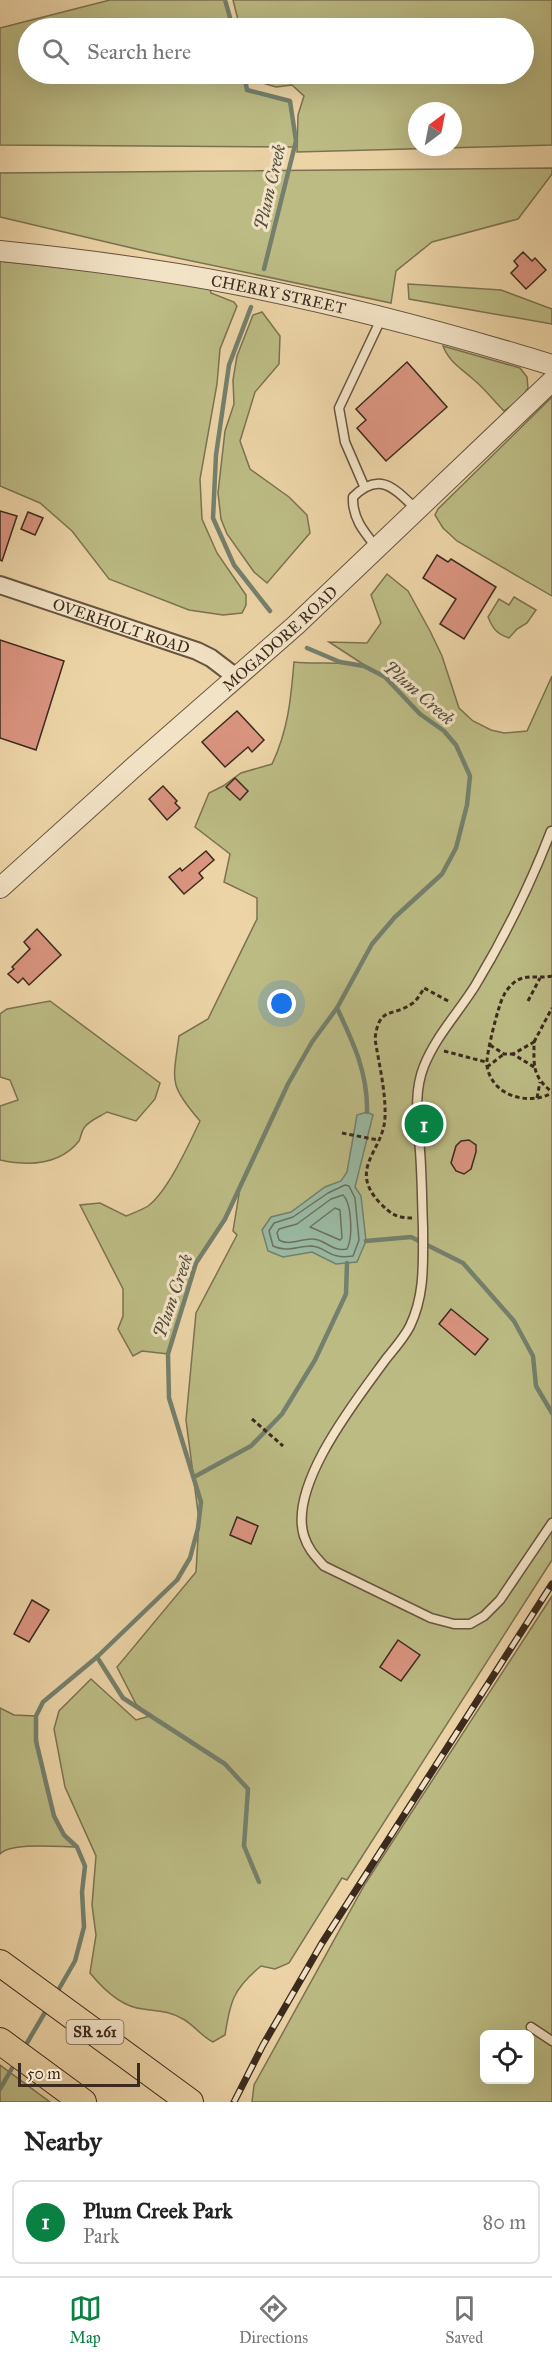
<!DOCTYPE html>
<style>
body{margin:0;font-family:"IM FELL Great Primer",serif;background:#f6f6f6;color:#222}
.controls{position:absolute;right:18px;bottom:18px;display:grid;overflow:hidden;border-radius:9px;box-shadow:0 6px 24px #0002}
.controls button{width:54px;height:54px;display:grid;place-items:center;padding:0;border:0;border-bottom:2px solid #e0e0e0;background:#fff;color:#222;font:30px sans-serif}
.compass{position:absolute;left:408px;top:102px;width:54px;height:54px;border-radius:50%;background:#fff;box-shadow:0 6px 24px #0002;rotate:32deg}
.scale{position:absolute;left:18px;bottom:15px;width:122px;box-sizing:border-box;padding-left:6px;border:3px solid #3c2a1e;border-top:0;font-size:16px;line-height:21px;white-space:nowrap;color:#3c2a1e;-webkit-text-stroke:4px #f3e3c6;paint-order:stroke}
.you{position:absolute;left:282px;top:1004px;width:21px;height:21px;margin:-15px;border:4px solid #fff;border-radius:50%;background:#1a73e8;box-shadow:0 0 0 9px #1a73e833}
.badge{display:grid;place-items:center;width:39px;height:39px;border-radius:50%;background:#0b8043;color:#fff;font-size:20px;font-weight:700}
.pin{position:absolute;translate:-50% -50%;border:3px solid #fff;box-shadow:0 2px 6px #0006}
.list{margin:0;padding:0;list-style:none}
h2{display:flex;justify-content:space-between;align-items:center;height:78px;margin:0;padding:0 24px;font-size:26px}
h2 small{font-size:20px;font-weight:400;color:#767676}
.list li{display:grid;grid-template-columns:39px 1fr auto;gap:18px;align-items:center;box-sizing:border-box;height:84px;margin:0 12px 12px;padding:0 12px;border:2px solid #e0e0e0;border-radius:9px}
.list b{display:block;font-size:22px;white-space:nowrap}
.list p{margin:0;font-size:20px;white-space:nowrap;color:#767676}
.list em{font-size:20px;font-style:normal;color:#767676}
.icon{flex:none;width:33px;height:33px;fill:none;stroke:currentColor;stroke-width:2;stroke-linecap:round;stroke-linejoin:round}
.map{position:relative;flex:none;width:552px;height:2102px;overflow:hidden}
.search{position:absolute;background:#fff;box-shadow:0 6px 24px #0002;left:18px;right:18px;top:18px;height:66px;display:flex;align-items:center;gap:15px;box-sizing:border-box;padding:0 21px;border-radius:33px;color:#767676;font-size:22px}
.sheet{height:174px;background:#fff}
nav{display:flex;justify-content:space-around;align-items:center;box-sizing:border-box;height:84px;border-top:2px solid #e0e0e0;background:#fff;font-size:16px;color:#767676}
nav a{display:grid;justify-items:center;gap:3px}
nav .on{color:#0b8043}
.map>svg:first-child{display:block}
</style>
<div class="map">
<svg width="552" height="2102" viewBox="0 0 552 2102">
<rect width="100%" height="100%" fill="#ecd4a7"/>
<filter id="stains"><feTurbulence type="fractalNoise" baseFrequency=".00333" numOctaves="4"/><feColorMatrix values="0 0 0 0 .2 0 0 0 0 .09 0 0 0 0 .02 0 0 0 .5 -.17"/></filter>
<radialGradient id="worn" r=".72"><stop offset=".6" stop-color="#630" stop-opacity="0"/><stop offset="1" stop-color="#630" stop-opacity=".3"/></radialGradient>
<g fill="#bcbb84" stroke="#7c7251" stroke-width="1.5" fill-rule="evenodd">
<polygon points="110,0 225,0 233,28 28,28 28,74 244,74 247,90 290,101 296,141 294,147 0,145 0,28"/>
<path d="M233 0H552V145L297 152 298 115 304 96 292 85 276 87 252 80 251 74H524V28H240ZM417 111H453V147H417Z"/>
<polygon points="552,168 552,174 518,219 432,242 396,271 391,303 149,252 0,217 0,173"/>
<polygon points="0,261 135,276 210,289 211,293 234,302 237,306 220,349 217,384 200,479 202,519 217,553 246,595 246,605 242,613 223,615 189,610 109,579 72,531 40,503 0,486"/>
<polygon points="408,284 501,290 552,309 552,324 409,299"/>
<polygon points="262,312 280,336 279,364 255,392 240,441 250,469 289,497 307,515 310,533 267,583 254,572 227,534 221,519 218,493 225,431 234,404 233,380 237,356 253,315"/>
<path d="M443 346 520 368 527 377 528 388 521 399 504 411C494 401 485 389 474 380 462 369 449 362 443 346Z"/>
<polygon points="552,397 552,596 457,541 443,528 435,515 438,509"/>
<path d="M387 574 408 591 430 631 442 656 459 708 473 721 491 730 504 733 527 731 552 676V1560L347 1880 342 1878 289 1963 275 1969 261 1966C233 1989 230 2002 225 2035L213 2042C201 2036 194 2025 183 2019 170 2011 158 2011 143 2009 121 2007 103 1989 90 1973L96 1935 92 1905 96 1856 65 1787 54 1729 59 1711 91 1679 136 1720 150 1716 136 1704 117 1667 196 1572 199 1520 186 1420 196 1313 237 1235 233 1231 240 1188 225 1219 196 1263 168 1354 142 1351 133 1356 118 1329 123 1316V1289L80 1205 100 1203 126 1216C133 1213 142 1210 148 1206 168 1191 189 1144 200 1121 168 1084 173 1082 179 1036L208 1019 257 919V898L224 882 230 854 195 827 209 793 223 786 241 773 272 764C288 731 291 698 294 662 320 665 348 659 372 670L329 642 367 643 381 623 371 595Z"/>
<path d="M514 597 536 610 527 623 517 629 509 638C497 634 493 629 488 617L499 599 509 605Z"/>
<path d="M50 1001 160 1083 155 1099 136 1121 107 1112C101 1116 88 1121 84 1128 81 1132 81 1137 79 1141 59 1166 28 1166 0 1160V1106L18 1100 10 1080 0 1077V1014L7 1009Z"/>
<path d="M552 1596V2102H252L254 2085 365 1884ZM484 2034H530V2080H484Z"/>
<path d="M0 1708 14 1715 36 1716C36 1747 46 1807 64 1833 67 1838 72 1843 77 1847 59 1847 11 1842 0 1854Z"/>
<polygon points="0,2065 50,2102 0,2102"/>
</g>
<polygon fill="#9ab9a2" stroke="#74806d" stroke-width="1.5" points="367,1112 373,1115 355,1187 361,1196 366,1241 357,1262 336,1264 312,1252 283,1257 268,1251 262,1230 271,1217 291,1212 325,1187 341,1181 347,1172 357,1115"/>
<g fill="none" stroke-linecap="round" stroke-linejoin="round">
<g stroke="#6b7260" stroke-width="1.5">
<path d="M345 1185 349 1186 355 1198 359 1240 353 1256C328 1260 328 1247 311 1246 296 1246 287 1253 273 1246L269 1231 274 1223 293 1217 328 1193Z"/>
<path d="M343 1195C352 1204 353 1238 347 1249 331 1252 326 1239 312 1239 300 1239 289 1246 279 1240L277 1233 279 1229 297 1224 331 1199Z"/>
<polygon points="335,1208 340,1210 342,1238 340,1240 310,1227"/>
</g>
<g stroke="#74806d" stroke-width="4.5">
<polyline points="225,0 233,28"/>
<polyline points="244,74 247,90 290,101 296,141 264,269"/>
<polyline points="251,307 229,365 216,455 213,518 234,565 270,611"/>
<path d="M337 1008C353 1042 368 1073 367 1112"/>
<polyline points="366,1241 411,1237 463,1263 514,1321 533,1356 536,1386 552,1413"/>
<polyline points="194,1477 251,1446 282,1414 315,1360 346,1294 347,1263"/>
<polyline points="97,1657 123,1698 225,1764 248,1789 244,1846 259,1882"/>
<polyline points="56,1994 75,1961 84,1927 82,1892 85,1866 77,1847 64,1835 54,1816 36,1741 36,1716 43,1702 97,1657 177,1580 190,1558 198,1528 201,1502 169,1398 168,1354 196,1263 225,1219 288,1084 312,1042 337,1008 372,944 395,917 442,874 456,848 467,805 470,776 456,745 444,731 420,714 385,677 364,666 340,662 307,648"/>
<polyline points="24,2048 47,2009"/>
<polyline points="0,2089 15,2063"/>
</g>
</g>
<g fill="#da9480" stroke="#3c2a1e" stroke-width="1.5">
<polygon points="523,252 532,261 535,258 546,270 526,289 511,273 518,266 514,261"/>
<polygon points="407,362 447,407 386,461 357,428 366,420 356,409"/>
<polygon points="0,511 17,516 2,561 0,560"/>
<polygon points="28,512 43,518 35,535 21,529"/>
<polygon points="437,555 448,562 451,559 496,587 464,639 440,624 456,599 423,578"/>
<polygon points="0,640 64,661 36,750 0,738"/>
<polygon points="237,711 264,740 252,752 248,747 225,767 202,742"/>
<polygon points="235,778 248,791 240,800 226,787"/>
<polygon points="163,786 177,801 175,803 180,808 167,820 149,799"/>
<polygon points="206,851 214,860 199,873 203,878 184,894 169,877 180,868 182,871"/>
<polygon points="37,929 61,955 29,985 23,978 18,983 8,974 14,969 12,967 30,949 24,942"/>
<polygon points="469,1140 476,1145 476,1152 471,1169 464,1174 456,1171 451,1163 456,1146 461,1141"/>
<polygon points="451,1309 488,1339 475,1355 439,1324"/>
<polygon points="237,1517 258,1526 251,1544 230,1535"/>
<polygon points="32,1600 49,1610 29,1642 14,1634"/>
<polygon points="398,1640 420,1655 401,1681 380,1667"/>
</g>
<g fill="none" stroke-linecap="round" stroke-linejoin="round">
<defs>
<g id="service">
<polyline points="364,486 345,442 339,408 382,317"/>
<path d="M377 548C364 532 352 518 353 497 380 470 395 489 417 510"/>
<path d="M552 834 551 831C530 886 505 936 475 986 458 1013 436 1036 424 1066 413 1093 418 1123 420 1151 422 1177 422 1203 423 1228 423 1263 425 1295 410 1326 404 1338 394 1349 386 1359 357 1399 288 1485 304 1536 308 1549 315 1556 324 1566L431 1618 454 1624H470L484 1616 500 1600 552 1523"/>
<polyline points="531,2027 552,2041"/>
</g>
<g id="minor">
<path id="s1" d="M0 585 197 651 211 658 236 677"/>
</g>
<g id="tertiary">
<path id="s2" d="M0 251C78 259 157 269 234 284 342 305 448 333 552 365"/>
<path id="s3" d="M0 888 134 767 296 625 552 381"/>
</g>
<g id="primary">
<polyline points="0,1963 190,2102"/>
<polyline points="0,2041 83,2102"/>
</g>
</defs>
<use href="#service" stroke="#685440" stroke-width="11"/>
<use href="#minor" stroke="#685440" stroke-width="20"/>
<use href="#tertiary" stroke="#685440" stroke-width="22"/>
<use href="#primary" stroke="#3c2a1e" stroke-width="28"/>
<g stroke="#3c2a1e" stroke-width="3" stroke-dasharray="4.5 3" stroke-linecap="butt">
<path d="M552 976C540 979 527 974 516 981 512 984 506 990 504 995 499 1002 485 1058 487 1066 492 1096 528 1106 552 1093"/>
<polyline points="528,1001 540,978"/>
<polyline points="534,1042 552,1008"/>
<polyline points="490,1045 504,1054 513,1054"/>
<polyline points="444,1051 486,1062"/>
<polyline points="487,1067 504,1054"/>
<path d="M534 1067 513 1054 534 1042C534 1066 532 1076 552 1092"/>
<polyline points="537,1098 540,1082"/>
<polyline points="342,1133 378,1140"/>
<path d="M412 1218C396 1218 391 1214 380 1203 347 1168 384 1151 385 1117 386 1092 379 1064 375 1039 379 1005 392 1018 413 1003 418 999 421 993 424 988L450 1002"/>
<polyline points="252,1419 283,1446"/>
</g>
<use href="#service" stroke="#f3e3c6" stroke-width="8"/>
<use href="#minor" stroke="#f3e3c6" stroke-width="16"/>
<use href="#tertiary" stroke="#f3e3c6" stroke-width="20"/>
<use href="#primary" stroke="#ecd4a7" stroke-width="26"/>
<defs>
<polyline id="rail" points="234,2102 263,2045 322,1943 552,1584"/>
</defs>
<use href="#rail" stroke="#3c2a1e" stroke-width="7"/>
<use href="#rail" stroke="#f3e3c6" stroke-width="4.5" stroke-dasharray="14" stroke-linecap="butt"/>
</g>
<g text-anchor="middle" dominant-baseline="central" stroke-width="6" stroke-linejoin="round" paint-order="stroke">
<rect fill="#f3e3c6" stroke="#736250" stroke-width="1.5" x="66.5" y="2020" width="57" height="24" rx="4.5"/>
<g font-size="15" font-weight="bold" fill="#3c2a1e">
<text x="95" y="2032">SR 261</text>
</g>
<g font-size="16" fill="#3c2a1e" stroke="#f3e3c6">
<text stroke="none"><textPath href="#s2" startOffset="282">CHERRY STREET</textPath></text>
<text stroke="none"><textPath href="#s1" startOffset="128">OVERHOLT ROAD</textPath></text>
<text stroke="none"><textPath href="#s3" startOffset="375">MOGADORE ROAD</textPath></text>
</g>
<g font-size="18" font-style="italic" fill="#544e3f" stroke="#f3e3c6">
<text transform="translate(270 187) rotate(-77)">Plum Creek</text>
<text transform="translate(419 693) rotate(41)">Plum Creek</text>
<text transform="translate(173 1296) rotate(-71)">Plum Creek</text>
</g>
</g>
<rect width="100%" height="100%" filter="url(#stains)"/>
<rect width="100%" height="100%" fill="url(#worn)"/>
</svg>
<div class="controls">
<button><svg class="icon" aria-label="locate" viewBox="0 0 24 24"><circle cx="12" cy="12" r="6"/><path d="M12 2v4M12 18v4M2 12h4M18 12h4"/></svg></button>
</div>
<svg class="compass" viewBox="-18 -18 36 36"><path d="M0-13l5 13h-10z" fill="#e53935"/><path d="M0 13l5-13h-10z" fill="#767676"/></svg>
<div class="scale">50 m</div>
<div class="you"></div>
<div class="pin badge" style="left:424px;top:1124px">1</div>
<div class="search"><svg class="icon" aria-label="search" viewBox="0 0 24 24"><circle cx="10" cy="10" r="6"/><path d="M15 15l6 6"/></svg>Search here</div>
</div>
<section class="sheet">
<h2>Nearby<small></small></h2>
<ul class="list">
<li><span class="badge">1</span><div><b>Plum Creek Park</b><p>Park</p></div><em>80 m</em></li>
</ul>
</section>
<nav>
<a class="on"><svg class="icon" aria-label="map" viewBox="0 0 24 24"><path d="M3 6l6-2 6 2 6-2v14l-6 2-6-2-6 2zM9 4v14M15 6v14"/></svg>Map</a>
<a><svg class="icon" aria-label="directions" viewBox="0 0 24 24"><path d="M12 3l9 9-9 9-9-9zM9 14v-3h6M13 9l2 2-2 2"/></svg>Directions</a>
<a><svg class="icon" aria-label="saved" viewBox="0 0 24 24"><path d="M7 4h10v16l-5-4-5 4z"/></svg>Saved</a>
</nav>
